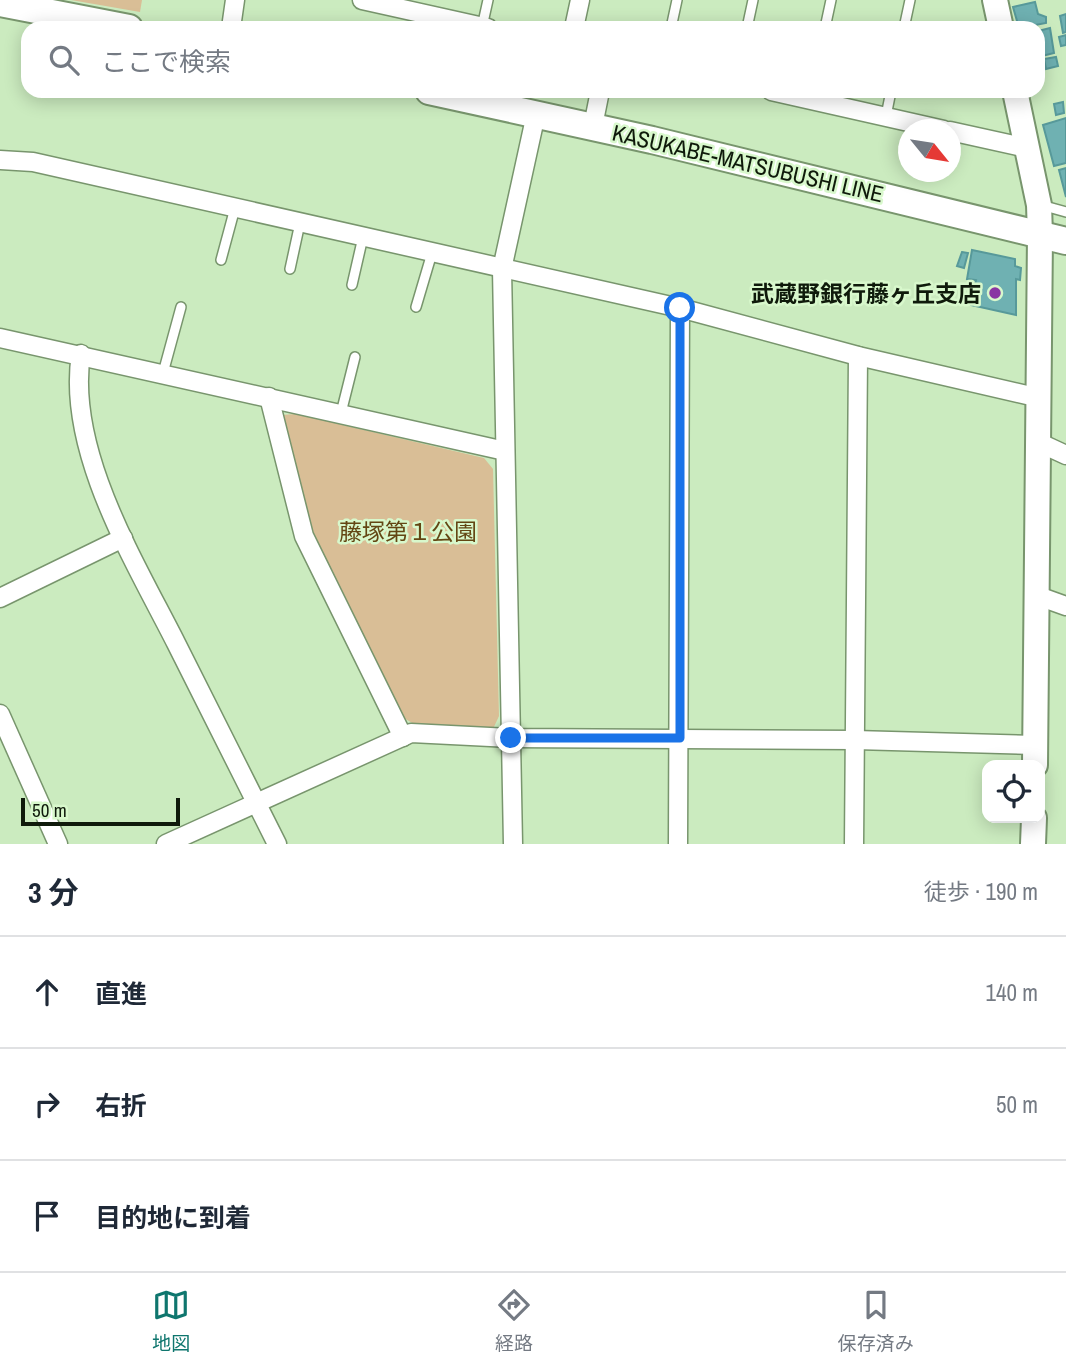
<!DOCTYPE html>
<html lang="ja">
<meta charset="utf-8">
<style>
body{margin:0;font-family:"Archivo Narrow","Noto Sans JP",sans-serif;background:#f2f2f3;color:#1f2937}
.controls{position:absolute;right:21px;bottom:21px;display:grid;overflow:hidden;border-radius:14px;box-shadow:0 4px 18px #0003}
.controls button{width:63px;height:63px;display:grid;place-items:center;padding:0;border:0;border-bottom:2px solid #e0e1e3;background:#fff;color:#1f2937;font:35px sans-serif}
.compass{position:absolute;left:898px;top:119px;width:63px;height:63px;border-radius:50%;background:#fff;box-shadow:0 4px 18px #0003;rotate:120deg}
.scale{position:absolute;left:21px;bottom:18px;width:159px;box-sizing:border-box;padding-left:7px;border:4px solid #0f1a0b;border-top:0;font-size:19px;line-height:24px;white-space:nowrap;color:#0f1a0b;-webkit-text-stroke:5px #d8f8cc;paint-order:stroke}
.stop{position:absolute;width:21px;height:21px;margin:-16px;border:5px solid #1a73e8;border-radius:50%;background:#fff}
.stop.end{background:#1a73e8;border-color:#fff;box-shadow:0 2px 7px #0008}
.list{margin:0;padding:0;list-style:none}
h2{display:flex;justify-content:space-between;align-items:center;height:91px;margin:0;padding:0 28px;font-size:30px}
h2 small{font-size:23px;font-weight:400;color:#747a83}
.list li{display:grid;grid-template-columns:46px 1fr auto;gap:21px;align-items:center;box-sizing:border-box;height:112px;padding:0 28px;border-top:2px solid #e0e1e3}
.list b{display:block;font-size:26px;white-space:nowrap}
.list em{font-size:23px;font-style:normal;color:#747a83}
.icon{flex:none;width:38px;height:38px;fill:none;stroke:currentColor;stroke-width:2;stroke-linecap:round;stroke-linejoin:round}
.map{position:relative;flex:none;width:1066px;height:844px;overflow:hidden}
.search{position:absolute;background:#fff;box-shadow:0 4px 18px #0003;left:21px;right:21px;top:21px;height:77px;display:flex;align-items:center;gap:18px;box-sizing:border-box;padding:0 24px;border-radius:21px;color:#747a83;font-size:26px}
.sheet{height:427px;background:#fff}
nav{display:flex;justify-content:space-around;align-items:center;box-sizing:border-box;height:98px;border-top:2px solid #e0e1e3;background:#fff;font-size:19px;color:#747a83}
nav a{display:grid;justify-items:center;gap:4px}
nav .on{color:#0f766e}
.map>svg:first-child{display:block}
</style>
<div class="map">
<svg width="1066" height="844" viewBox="0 0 1066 844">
<rect width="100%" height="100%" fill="#cbebbf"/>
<g fill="#d9be96">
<polygon points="71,0 142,0 140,12"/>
<polygon points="296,414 484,458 493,469 499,716 493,729 417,726 404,718 311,528 281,415"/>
</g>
<g fill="#6fb1b2" stroke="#57999a" stroke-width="2">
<polygon points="1035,2 1038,14 1046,17 1046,23 1019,28 1013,7"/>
<polygon points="1066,14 1066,32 1063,33 1060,16"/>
<polygon points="1050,28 1054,53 1038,57 1038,31"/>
<polygon points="1066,35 1066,45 1061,46 1059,37"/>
<polygon points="1056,57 1058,66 1046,69 1044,59"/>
<polygon points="1063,102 1064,113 1056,115 1054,104"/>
<polygon points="1066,118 1066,163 1054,166 1043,125"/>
<polygon points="1066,168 1066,197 1059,170"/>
<polygon points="972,250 1015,259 1015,266 1021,268 1020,280 1016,279 1016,315 971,305 976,280 967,279"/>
<polygon points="962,252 968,253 964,268 957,266"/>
</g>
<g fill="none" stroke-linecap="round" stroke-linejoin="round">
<defs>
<g id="lane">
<polyline points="482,27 488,0"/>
<polyline points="671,28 677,0"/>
<polyline points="747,28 753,0"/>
<polyline points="825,28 831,0"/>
<polyline points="904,28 910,0"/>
<polyline points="886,116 891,91"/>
<polyline points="1041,205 1066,212"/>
<polyline points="221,260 235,208"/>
<polyline points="290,269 300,223"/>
<polyline points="352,285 363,237"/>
<polyline points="416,307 432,253"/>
<polyline points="163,373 181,307"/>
<polyline points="341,413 355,357"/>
</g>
<g id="street">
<polyline points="362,0 488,28"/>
<polyline points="231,28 235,0"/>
<polyline points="574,28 580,0"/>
<polyline points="771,91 944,130"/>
<polyline points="593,126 600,91"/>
<polyline points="950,131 1027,148"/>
<polyline points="0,160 33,162 680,308 858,356 1040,398"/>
<polyline points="0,338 505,451"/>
<path d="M81 354C66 450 134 560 176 643 210 710 244 777 277 844"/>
<polyline points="269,397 304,536 403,737"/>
<polyline points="1040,443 1066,455"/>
<polyline points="1038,596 1066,606"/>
<polyline points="0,598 123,538"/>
<polyline points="0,714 58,844"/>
<polyline points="166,844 411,733 511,738 855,740 1035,745"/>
<polyline points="513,844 502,269 536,114"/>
<polyline points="678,844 680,308"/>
<polyline points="854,844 858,356"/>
</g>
<g id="secondary">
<polyline points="995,0 1001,28"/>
<polyline points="1015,91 1039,205 1040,235 1035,765"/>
<polyline points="1033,844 1034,818"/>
</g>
<g id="primary">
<polyline points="0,3 129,28"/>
<polyline points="429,91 652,140 1066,241"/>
</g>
</defs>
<use href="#lane" stroke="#78956d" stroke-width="12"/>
<use href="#street" stroke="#78956d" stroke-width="21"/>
<use href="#secondary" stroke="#78956d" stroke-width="28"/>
<use href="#primary" stroke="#78956d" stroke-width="30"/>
<use href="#lane" stroke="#fff" stroke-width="9"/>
<use href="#street" stroke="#fff" stroke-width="18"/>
<use href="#secondary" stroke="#fff" stroke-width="24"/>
<use href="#primary" stroke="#fff" stroke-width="26"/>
</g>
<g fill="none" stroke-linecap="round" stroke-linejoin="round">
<polyline stroke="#1a73e8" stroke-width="9" points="511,738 680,738 680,308"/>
</g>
<circle fill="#8935a3" stroke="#d8f8cc" stroke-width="2.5" cx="995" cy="293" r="7"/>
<g text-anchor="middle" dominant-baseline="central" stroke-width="5" stroke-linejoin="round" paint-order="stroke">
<g font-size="23" fill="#0f1a0b" stroke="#d8f8cc">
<text transform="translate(748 163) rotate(13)">KASUKABE-MATSUBUSHI LINE</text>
</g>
<g font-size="23" font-weight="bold" fill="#0f1a0b" stroke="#d8f8cc" text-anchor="end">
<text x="981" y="293">武蔵野銀行藤ヶ丘支店</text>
</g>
<g font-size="23" fill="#634613" stroke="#d8f8cc">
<text x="408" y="531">藤塚第１公園</text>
</g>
</g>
</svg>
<div class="controls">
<button><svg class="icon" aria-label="locate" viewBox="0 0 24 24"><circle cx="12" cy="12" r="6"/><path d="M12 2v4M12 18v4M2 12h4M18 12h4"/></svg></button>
</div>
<svg class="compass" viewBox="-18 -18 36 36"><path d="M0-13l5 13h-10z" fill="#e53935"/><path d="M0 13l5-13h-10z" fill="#747a83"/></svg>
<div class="scale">50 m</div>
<div class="stop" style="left:680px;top:308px"></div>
<div class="stop end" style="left:511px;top:738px"></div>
<div class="search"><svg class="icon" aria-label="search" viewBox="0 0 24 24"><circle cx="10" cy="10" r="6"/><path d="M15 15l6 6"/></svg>ここで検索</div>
</div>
<section class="sheet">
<h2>3 分<small>徒歩 · 190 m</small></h2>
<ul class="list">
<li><svg class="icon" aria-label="ahead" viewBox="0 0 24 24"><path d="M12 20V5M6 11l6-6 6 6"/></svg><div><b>直進</b></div><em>140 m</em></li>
<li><svg class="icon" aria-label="right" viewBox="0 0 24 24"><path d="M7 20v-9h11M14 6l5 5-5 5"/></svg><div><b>右折</b></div><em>50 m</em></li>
<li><svg class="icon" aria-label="arrive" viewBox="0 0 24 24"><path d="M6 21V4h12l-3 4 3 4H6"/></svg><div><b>目的地に到着</b></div></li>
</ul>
</section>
<nav>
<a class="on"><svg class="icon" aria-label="map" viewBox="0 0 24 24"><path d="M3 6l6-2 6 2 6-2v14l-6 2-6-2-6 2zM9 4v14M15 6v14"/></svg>地図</a>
<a><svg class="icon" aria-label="directions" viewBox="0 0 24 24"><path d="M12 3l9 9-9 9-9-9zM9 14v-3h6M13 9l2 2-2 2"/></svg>経路</a>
<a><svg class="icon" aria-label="saved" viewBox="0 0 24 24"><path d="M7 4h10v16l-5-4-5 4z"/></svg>保存済み</a>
</nav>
